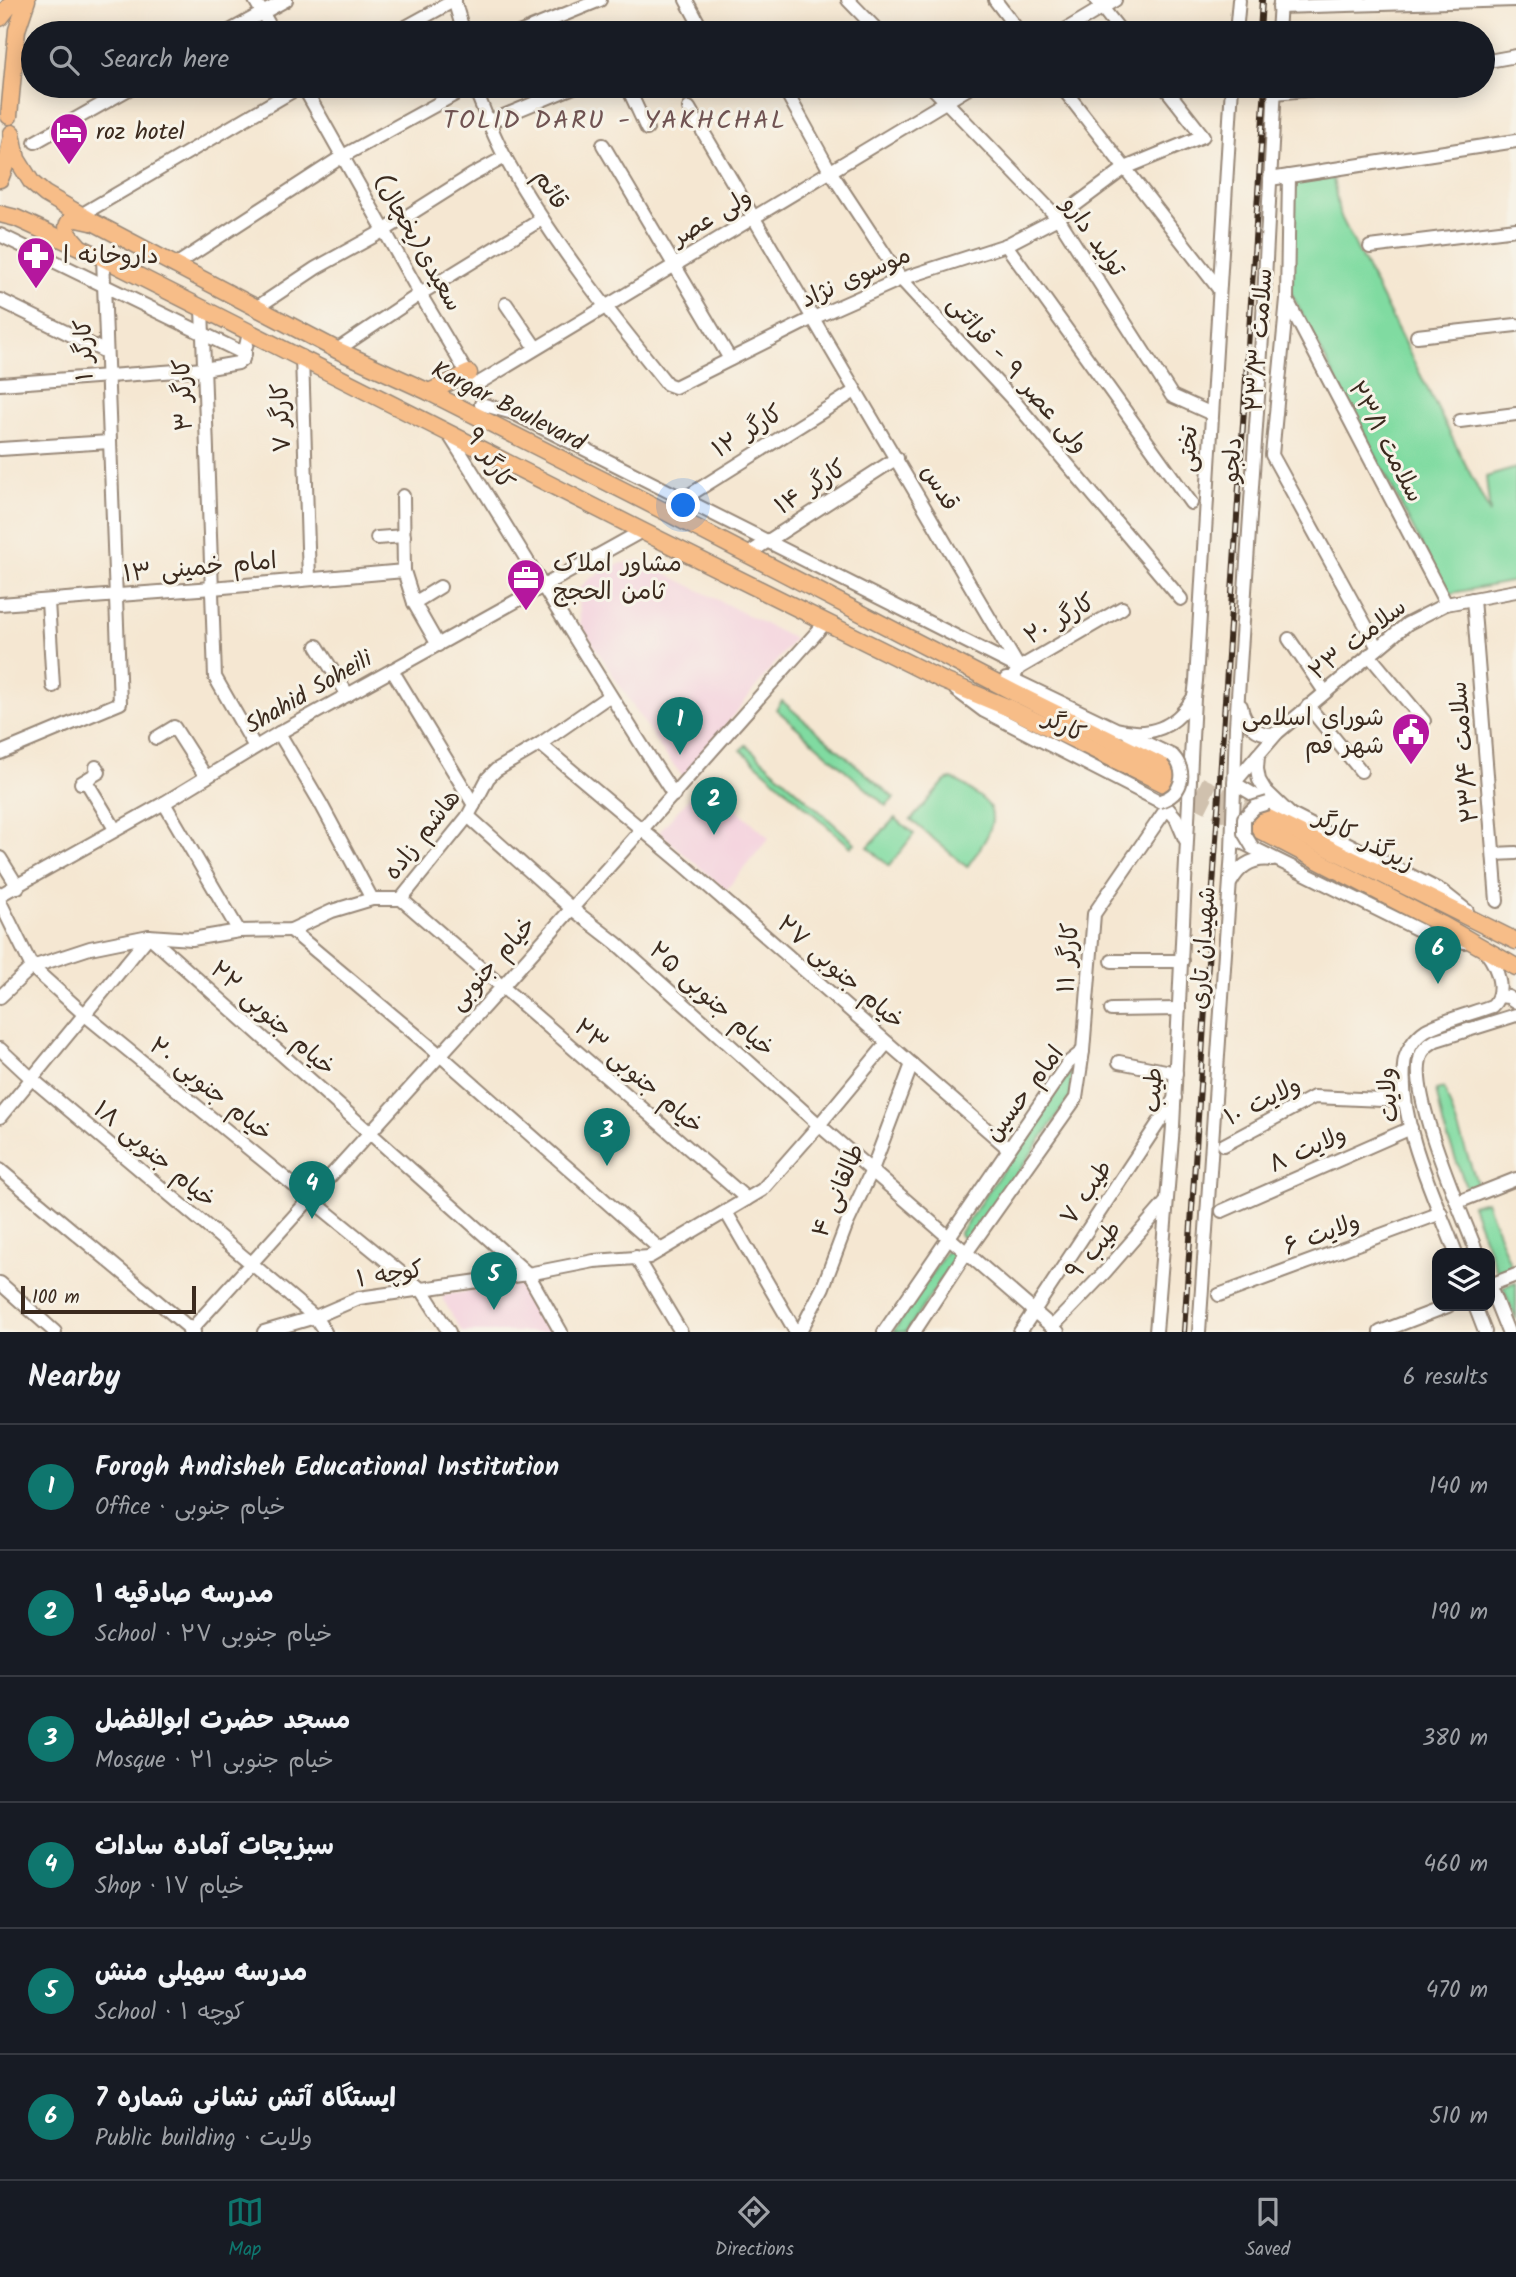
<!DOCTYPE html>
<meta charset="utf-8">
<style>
body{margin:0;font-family:Kalam,"Playpen Sans Arabic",sans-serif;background:#242831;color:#f1f3f6}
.controls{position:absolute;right:21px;bottom:21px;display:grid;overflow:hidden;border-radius:14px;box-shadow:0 4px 18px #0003}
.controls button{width:63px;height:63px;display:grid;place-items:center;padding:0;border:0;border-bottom:2px solid #363941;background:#171b24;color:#f1f3f6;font:35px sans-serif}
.scale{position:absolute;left:21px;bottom:18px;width:175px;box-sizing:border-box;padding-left:7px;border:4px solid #3b2a1e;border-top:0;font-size:19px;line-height:24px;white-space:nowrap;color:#3b2a1e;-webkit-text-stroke:5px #f7f3e8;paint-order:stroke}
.you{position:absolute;left:684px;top:506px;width:24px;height:24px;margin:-18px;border:5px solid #fff;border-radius:50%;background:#1a73e8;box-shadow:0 0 0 10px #1a73e833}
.badge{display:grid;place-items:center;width:46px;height:46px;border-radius:50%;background:#0f766e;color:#fff;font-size:23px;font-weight:700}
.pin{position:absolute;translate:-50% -58px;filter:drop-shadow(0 2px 4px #0008)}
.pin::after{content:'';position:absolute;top:37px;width:24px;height:21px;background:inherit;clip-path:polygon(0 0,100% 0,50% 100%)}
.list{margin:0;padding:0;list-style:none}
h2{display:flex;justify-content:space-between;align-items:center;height:91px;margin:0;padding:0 28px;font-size:30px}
h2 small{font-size:23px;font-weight:400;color:#9ea1a6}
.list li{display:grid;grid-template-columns:46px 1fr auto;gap:21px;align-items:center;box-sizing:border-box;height:126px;padding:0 28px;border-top:2px solid #363941}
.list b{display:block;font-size:26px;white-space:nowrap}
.list p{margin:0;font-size:23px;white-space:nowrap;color:#9ea1a6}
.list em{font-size:23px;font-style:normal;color:#9ea1a6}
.icon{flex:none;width:38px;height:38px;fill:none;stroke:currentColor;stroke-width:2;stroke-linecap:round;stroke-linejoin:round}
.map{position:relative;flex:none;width:1516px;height:1332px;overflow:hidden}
.search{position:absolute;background:#171b24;box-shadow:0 4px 18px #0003;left:21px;right:21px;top:21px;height:77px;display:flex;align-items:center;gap:18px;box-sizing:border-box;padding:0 24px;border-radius:38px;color:#9ea1a6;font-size:26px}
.sheet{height:847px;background:#171b24}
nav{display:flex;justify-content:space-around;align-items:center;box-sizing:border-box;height:98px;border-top:2px solid #363941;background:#171b24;font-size:19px;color:#9ea1a6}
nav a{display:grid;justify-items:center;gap:4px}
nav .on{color:#0f766e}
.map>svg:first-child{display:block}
</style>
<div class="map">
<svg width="1516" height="1332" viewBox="0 0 1516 1332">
<rect width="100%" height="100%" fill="#f7f3e8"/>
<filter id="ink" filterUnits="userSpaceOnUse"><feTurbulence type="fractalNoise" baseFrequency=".0143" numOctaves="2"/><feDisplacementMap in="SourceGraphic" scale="14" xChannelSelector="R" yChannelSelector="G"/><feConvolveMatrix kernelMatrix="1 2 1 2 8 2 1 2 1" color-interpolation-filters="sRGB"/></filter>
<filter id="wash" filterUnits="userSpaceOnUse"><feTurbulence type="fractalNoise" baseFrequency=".00686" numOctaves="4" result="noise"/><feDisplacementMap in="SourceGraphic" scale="28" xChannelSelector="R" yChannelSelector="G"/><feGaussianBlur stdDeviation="1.57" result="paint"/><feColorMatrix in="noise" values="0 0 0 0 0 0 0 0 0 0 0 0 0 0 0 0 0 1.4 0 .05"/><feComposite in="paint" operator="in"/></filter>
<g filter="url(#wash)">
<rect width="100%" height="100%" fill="#f5e7d2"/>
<g fill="#f4cfdd">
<polygon points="640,560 794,639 684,778 661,749 580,624 579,589 589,579 613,565"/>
<polygon points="705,780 769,838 726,890 659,832"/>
<polygon points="521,1283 525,1286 552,1332 462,1332 442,1298 444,1295"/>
</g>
<g fill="#80dba1" stroke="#5e8260" stroke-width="2">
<polygon points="1333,178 1339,213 1490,513 1486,477 1516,468 1516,581 1447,594 1289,289 1295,181"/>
<polygon points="782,701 894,798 886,806 776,709"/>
<polygon points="746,745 855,843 851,847 741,750"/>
<path d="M951 779C960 781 967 787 974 793 980 797 987 802 990 808 999 827 977 852 967 867L911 820 945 781Z"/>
<polygon points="895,818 914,834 889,866 868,847"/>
<polygon points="1072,1069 1070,1097 970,1243 959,1234"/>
<polygon points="1444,1088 1478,1186 1467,1189 1444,1128 1436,1090"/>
<polygon points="1486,1201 1513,1272 1499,1277 1472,1205"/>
<polygon points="948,1249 957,1256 906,1332 893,1332"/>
<polygon points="1515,1282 1516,1283 1516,1320 1503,1287"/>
</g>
</g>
<g filter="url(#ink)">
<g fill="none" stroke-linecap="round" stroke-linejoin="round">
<g stroke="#d0c1ae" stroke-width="16" stroke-dasharray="16 8" stroke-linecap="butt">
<polyline points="1178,774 1258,813"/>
<polyline points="1173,788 1246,824"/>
</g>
<defs>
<g id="minor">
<polyline points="255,0 274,33"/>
<polyline points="454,0 464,33"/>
<polyline points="686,0 704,33"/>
<polyline points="848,0 880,33"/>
<polyline points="995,0 1020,33"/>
<polyline points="1096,0 1122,33"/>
<polyline points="1279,7 1516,0"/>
<polyline points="226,33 286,0"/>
<polyline points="395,33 455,0"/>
<polyline points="519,33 600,0"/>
<polyline points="1060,33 1115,0"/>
<polyline points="1236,33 1239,0"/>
<polyline points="1278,33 1280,2"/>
<polyline points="1483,62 1516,56"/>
<polyline points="303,86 420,294 471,380"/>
<path d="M474 86C484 110 493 136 506 159 551 240 609 312 667 384L675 387 811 319 901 279 1006 245 1058 218 1125 168 1203 136 1164 86"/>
<polyline points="627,86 647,129"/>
<polyline points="783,86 830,171 901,279 1015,402 1181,599"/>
<polyline points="931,86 1058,218 1172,396 1212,414"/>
<polyline points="1061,86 1219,289"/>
<polyline points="1275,93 1346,86"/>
<polyline points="689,108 1019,668 1012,679"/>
<polyline points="489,122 576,86"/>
<polyline points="35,142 134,86"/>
<polyline points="603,145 730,359"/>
<polyline points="1289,176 1287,299 1272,455 1378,648"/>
<polyline points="1270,179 1516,141"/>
<polyline points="81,215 301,86"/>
<polyline points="0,235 245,354"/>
<polyline points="1006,245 1191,503"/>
<polyline points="1370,247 1516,229"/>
<polyline points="174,266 343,156 470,86"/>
<polyline points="0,300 106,352"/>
<polyline points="1287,300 1446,604"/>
<polyline points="506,304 536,348"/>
<polyline points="202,308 215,677 255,747"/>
<polyline points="256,308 316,268 385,230 472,175 505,157"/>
<polyline points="1417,336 1516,325"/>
<polyline points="337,350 420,294 542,219"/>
<polyline points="302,357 309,579"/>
<polyline points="0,384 204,369 238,363 243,359 249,333"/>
<polyline points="474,386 972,86"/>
<polyline points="481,404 513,413 1019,668 1122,608"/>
<polyline points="1460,421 1516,414"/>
<path d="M448 433C524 553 596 676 674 795"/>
<polyline points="0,449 109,442"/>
<polyline points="403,496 404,571 414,603 438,645"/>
<polyline points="664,511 855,391"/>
<polyline points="377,538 404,536"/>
<polyline points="748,554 897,458"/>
<polyline points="1473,599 1497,901"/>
<polyline points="48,601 53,686"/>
<polyline points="414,603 440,587"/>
<polyline points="0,604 212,588 404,571"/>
<polyline points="1289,639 1325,692"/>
<polyline points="317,646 348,695"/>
<polyline points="1369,655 1424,721"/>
<polyline points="392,670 474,805"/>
<path d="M1006 679H1012L1116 729C1150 738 1175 728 1193 698"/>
<polyline points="956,690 984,711 1163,803 1176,818 1185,839"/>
<path d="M1241 706C1244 724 1258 737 1277 733"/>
<polyline points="1308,706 1361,771"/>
<polyline points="279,733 321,804 372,899"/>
<polyline points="1129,735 1173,756"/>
<polyline points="156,738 174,727 206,777"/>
<polyline points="540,744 684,865 1009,1149"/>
<polyline points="0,753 120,703 103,258"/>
<polyline points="1258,755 1234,783 1268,803 1443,892 1467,911"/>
<polyline points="86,781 115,829"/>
<polyline points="81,783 99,772 96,767"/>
<polyline points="164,803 239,931"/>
<polyline points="1290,814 1265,790 1259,780 1257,769 1258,755 1277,733 1407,624 1446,604 1516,591"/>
<polyline points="468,816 571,908 616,943 819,1125 1058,1332"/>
<polyline points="1233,838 1425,933 1464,942"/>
<polyline points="1494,854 1516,853"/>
<polyline points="0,858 18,887"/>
<path d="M1231 882C1240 865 1254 857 1273 860"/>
<polyline points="0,895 164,803 279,733 642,531"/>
<polyline points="401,899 747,1199"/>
<polyline points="0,902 32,967 84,1014 422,1290 449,1332"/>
<polyline points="291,930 440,1055 661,1250"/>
<polyline points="1112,961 1182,961"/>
<polyline points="1499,996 1508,997 1516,1002"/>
<polyline points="0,997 32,967 90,948 149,936 192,939 239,931 291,930 332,911 372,899 401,899 468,816 488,778 496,770 540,744 609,696"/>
<polyline points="1111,1010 1179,1009"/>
<polyline points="0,1049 31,1078 315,1317 325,1332"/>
<polyline points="1119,1062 1176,1073"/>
<polyline points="0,1117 149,936 528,1274 561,1332"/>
<polyline points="1224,1145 1314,1097 1405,1101"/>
<polyline points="0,1170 194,1332"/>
<polyline points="1458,1202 1516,1179"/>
<polyline points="1222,1211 1411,1128"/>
<polyline points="726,1212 796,1332"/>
<path d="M1456 1253C1435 1198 1399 1126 1404 1066 1404 1053 1415 1037 1426 1030 1442 1021 1473 1013 1492 1006 1507 992 1497 966 1486 952"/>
<path d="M1477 1253C1462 1213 1410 1098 1420 1059 1422 1049 1428 1045 1436 1040L1516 1015"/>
<polyline points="636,1257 681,1332"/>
<polyline points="0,1283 55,1332"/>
<polyline points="1490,1285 1516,1275"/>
<polyline points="1490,1287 1508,1332"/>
<polyline points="1219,1295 1441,1213"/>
<polyline points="1475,1306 1485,1332"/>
<polyline points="1052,1327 1105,1272 1166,1202"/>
<polyline points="189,1332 502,987 826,622"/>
<polyline points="264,1332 315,1317 359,1298 528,1274 594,1261 649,1257 762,1190 819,1125 887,1043"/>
<polyline points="800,1332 823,1287 846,1226 872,1170 912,1064"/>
<polyline points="884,1332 1068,1063 1083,1051"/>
<polyline points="914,1332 966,1253 1076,1098 1083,1051 1094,914 1167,808"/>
<polyline points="1020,1332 1175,1098"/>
<polyline points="1156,1332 1173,1126 1194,698 1196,681 1232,86"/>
<polyline points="1199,1332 1232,851 1236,726 1262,337 1275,86"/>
<polyline points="1380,1332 1448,1306"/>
</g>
<g id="major">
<polyline points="0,18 14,0"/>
<polyline points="9,116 17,30 27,0"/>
<polyline points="12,133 17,159 32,183 45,194 93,222 337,350 429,392 664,511 1015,693 1178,774"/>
<polyline points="0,179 8,158 11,141"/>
<polyline points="0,214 16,218 103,258 642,531 944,681 1009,708 1173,788"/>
<path d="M78 245C70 236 61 228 73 218L91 222"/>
<polyline points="429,392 469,373"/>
<polyline points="1258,813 1516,941"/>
<polyline points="1255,828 1441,924 1516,967"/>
</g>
</defs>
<use href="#minor" stroke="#988878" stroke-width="16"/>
<use href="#major" stroke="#988878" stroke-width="19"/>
<use href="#minor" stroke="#fff" stroke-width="12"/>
<use href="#major" stroke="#f7bd88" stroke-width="16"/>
<defs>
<g id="rail">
<polyline points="1260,33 1262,0"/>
<polyline points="1184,1332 1265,86"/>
</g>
</defs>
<use href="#rail" stroke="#3b2a1e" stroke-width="6"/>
<use href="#rail" stroke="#f7f3e8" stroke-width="3.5" stroke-dasharray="10" stroke-linecap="butt"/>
<defs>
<g id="minor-bridge">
<path d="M1160 801C1182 795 1188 772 1173 756"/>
<polyline points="1253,848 1244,833 1244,818 1255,807 1268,803"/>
</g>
</defs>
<use href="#minor-bridge" stroke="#988878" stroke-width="16" stroke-linecap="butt"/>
<use href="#minor-bridge" stroke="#fff" stroke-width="12"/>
</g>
</g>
<defs>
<symbol id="hotel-pin" viewBox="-11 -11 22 30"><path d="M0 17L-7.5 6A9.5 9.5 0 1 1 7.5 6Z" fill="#b5179e" stroke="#f7f3e8"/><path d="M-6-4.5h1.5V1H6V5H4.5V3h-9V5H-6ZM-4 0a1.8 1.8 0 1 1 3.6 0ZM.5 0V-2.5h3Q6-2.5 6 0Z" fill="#fff"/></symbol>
<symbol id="pharmacy-pin" viewBox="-11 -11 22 30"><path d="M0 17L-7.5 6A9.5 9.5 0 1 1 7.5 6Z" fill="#b5179e" stroke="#f7f3e8"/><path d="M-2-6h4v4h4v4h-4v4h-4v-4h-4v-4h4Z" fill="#fff"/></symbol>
<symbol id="office-pin" viewBox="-11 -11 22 30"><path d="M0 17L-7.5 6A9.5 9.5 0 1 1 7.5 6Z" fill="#b5179e" stroke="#f7f3e8"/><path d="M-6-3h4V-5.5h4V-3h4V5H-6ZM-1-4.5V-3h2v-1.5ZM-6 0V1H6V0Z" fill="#fff"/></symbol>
<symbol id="civic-pin" viewBox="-11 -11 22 30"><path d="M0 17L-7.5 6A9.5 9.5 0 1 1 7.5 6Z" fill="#b5179e" stroke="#f7f3e8"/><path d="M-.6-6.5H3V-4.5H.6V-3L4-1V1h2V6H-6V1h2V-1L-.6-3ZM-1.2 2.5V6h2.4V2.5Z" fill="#fff"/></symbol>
</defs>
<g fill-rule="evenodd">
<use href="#hotel-pin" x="47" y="110" width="44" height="60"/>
<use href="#pharmacy-pin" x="14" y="234" width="44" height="60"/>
<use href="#office-pin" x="504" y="556" width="44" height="60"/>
<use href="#civic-pin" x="1389" y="710" width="44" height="60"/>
</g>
<g text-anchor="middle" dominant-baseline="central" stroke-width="6" stroke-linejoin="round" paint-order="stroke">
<g font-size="24" fill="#3b2a1e" stroke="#f7f3e8" text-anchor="start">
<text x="96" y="132">roz hotel</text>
<text x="63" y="256">داروخانه ا</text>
<text x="553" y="564">مشاور املاک<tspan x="553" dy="28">ثامن الحجج</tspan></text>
<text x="1384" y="718" text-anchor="end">شورای اسلامی<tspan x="1384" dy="28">شهر قم</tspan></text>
</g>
<g font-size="24" fill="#3b2a1e" stroke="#f7f3e8">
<text transform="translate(550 190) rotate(58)">قائم</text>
<text transform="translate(712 218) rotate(-31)">ولی عصر</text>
<text transform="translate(1093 237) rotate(55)">تولید دارو</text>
<text transform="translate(417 243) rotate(60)">سعیدی(یخچال)</text>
<text transform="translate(856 278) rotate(-24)">موسوی نژاد</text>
<text transform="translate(1260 340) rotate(-86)">سلامت ۲۳/۳</text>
<text transform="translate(85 350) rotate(-92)">کارگر ۱</text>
<text transform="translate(1017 375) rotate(49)">ولی عصر ۹ - قرائتی</text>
<text transform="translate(184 395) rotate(-92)">کارگر ۳</text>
<text transform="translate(508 407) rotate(27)">Kargar Boulevard</text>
<text transform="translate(282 418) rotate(-92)">کارگر ۷</text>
<text transform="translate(748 432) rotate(-32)">کارگر ۱۲</text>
<text transform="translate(1385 442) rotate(62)">سلامت ۲۳/۱</text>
<text transform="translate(1189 449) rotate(-87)">تختی</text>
<text transform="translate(489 459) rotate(57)">کارگر ۹</text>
<text transform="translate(1233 460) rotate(-86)">دلجو</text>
<text transform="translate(811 488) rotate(-33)">کارگر ۱۴</text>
<text transform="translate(939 488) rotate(59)">قدس</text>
<text transform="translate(200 568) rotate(-5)">امام خمینی ۱۳</text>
<text transform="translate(1060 620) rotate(-30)">کارگر ۲۰</text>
<text transform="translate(1358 640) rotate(-38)">سلامت ۲۳</text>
<text transform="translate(309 693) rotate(-30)">Shahid Soheili</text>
<text transform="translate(1064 727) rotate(27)">کارگر</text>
<text transform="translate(1465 752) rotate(-95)">سلامت ۲۳/۴</text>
<text transform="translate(423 835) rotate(-52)">هاشم زاده</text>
<text transform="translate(1364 841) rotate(27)">زیرگذر کارگر</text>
<text transform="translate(1204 948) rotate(-86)">شهیدان تاری</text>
<text transform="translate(1069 958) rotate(-86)">کارگر ۱۱</text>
<text transform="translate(493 964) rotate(-48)">خیام جنوبی</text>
<text transform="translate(840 973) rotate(41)">خیام جنوبی ۲۷</text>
<text transform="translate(711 1000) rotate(42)">خیام جنوبی ۲۵</text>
<text transform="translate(272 1019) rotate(42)">خیام جنوبی ۲۲</text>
<text transform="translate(638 1077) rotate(41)">خیام جنوبی ۲۳</text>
<text transform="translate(210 1090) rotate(39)">خیام جنوبی ۲۰</text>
<text transform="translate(1154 1090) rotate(-87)">طیب</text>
<text transform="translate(1025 1094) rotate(-53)">امام حسین</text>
<text transform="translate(1389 1095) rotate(-94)">ولایت</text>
<text transform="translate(1263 1102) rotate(-26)">ولایت ۱۰</text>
<text transform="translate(1308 1150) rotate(-24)">ولایت ۸</text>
<text transform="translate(154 1155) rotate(40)">خیام جنوبی ۱۸</text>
<text transform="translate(839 1191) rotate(-67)">طالقانی ۴</text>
<text transform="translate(1087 1193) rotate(-56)">طیب ۷</text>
<text transform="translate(1322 1235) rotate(-20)">ولایت ۶</text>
<text transform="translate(1094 1251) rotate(-48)">طیب ۹</text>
<text transform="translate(390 1275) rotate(-9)">کوچه ۱</text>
</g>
<g font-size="26" letter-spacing="2" fill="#715453" stroke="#f7f3e8">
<text x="615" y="121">TOLID DARU - YAKHCHAL</text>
</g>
</g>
</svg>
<div class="controls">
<button><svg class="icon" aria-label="layers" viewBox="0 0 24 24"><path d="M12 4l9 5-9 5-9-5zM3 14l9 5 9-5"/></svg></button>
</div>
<div class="scale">100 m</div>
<div class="you"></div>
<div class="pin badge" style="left:680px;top:755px">1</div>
<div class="pin badge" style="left:714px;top:835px">2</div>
<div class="pin badge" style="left:607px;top:1166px">3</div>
<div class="pin badge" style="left:312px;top:1219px">4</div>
<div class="pin badge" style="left:494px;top:1310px">5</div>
<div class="pin badge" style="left:1438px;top:984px">6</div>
<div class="search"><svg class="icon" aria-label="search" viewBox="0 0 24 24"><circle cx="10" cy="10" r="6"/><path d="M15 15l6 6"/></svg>Search here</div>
</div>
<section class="sheet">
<h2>Nearby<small>6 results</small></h2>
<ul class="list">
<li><span class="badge">1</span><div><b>Forogh Andisheh Educational Institution</b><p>Office · خیام جنوبی</p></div><em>140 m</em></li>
<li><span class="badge">2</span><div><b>مدرسه صادقیه ۱</b><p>School · خیام جنوبی ۲۷</p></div><em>190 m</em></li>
<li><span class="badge">3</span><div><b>مسجد حضرت ابوالفضل</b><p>Mosque · خیام جنوبی ۲۱</p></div><em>380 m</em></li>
<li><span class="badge">4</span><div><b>سبزیجات آماده سادات</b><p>Shop · خیام ۱۷</p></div><em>460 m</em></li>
<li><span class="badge">5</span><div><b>مدرسه سهیلی منش</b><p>School · کوچه ۱</p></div><em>470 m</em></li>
<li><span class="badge">6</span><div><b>ایستگاه آتش نشانی شماره 7</b><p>Public building · ولایت</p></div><em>510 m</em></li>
</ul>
</section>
<nav>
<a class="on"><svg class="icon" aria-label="map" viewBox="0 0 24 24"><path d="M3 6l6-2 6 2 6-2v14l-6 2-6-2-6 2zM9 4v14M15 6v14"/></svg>Map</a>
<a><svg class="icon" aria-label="directions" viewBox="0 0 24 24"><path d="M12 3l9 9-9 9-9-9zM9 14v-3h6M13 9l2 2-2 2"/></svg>Directions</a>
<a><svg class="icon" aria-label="saved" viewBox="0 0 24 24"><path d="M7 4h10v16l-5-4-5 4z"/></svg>Saved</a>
</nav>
